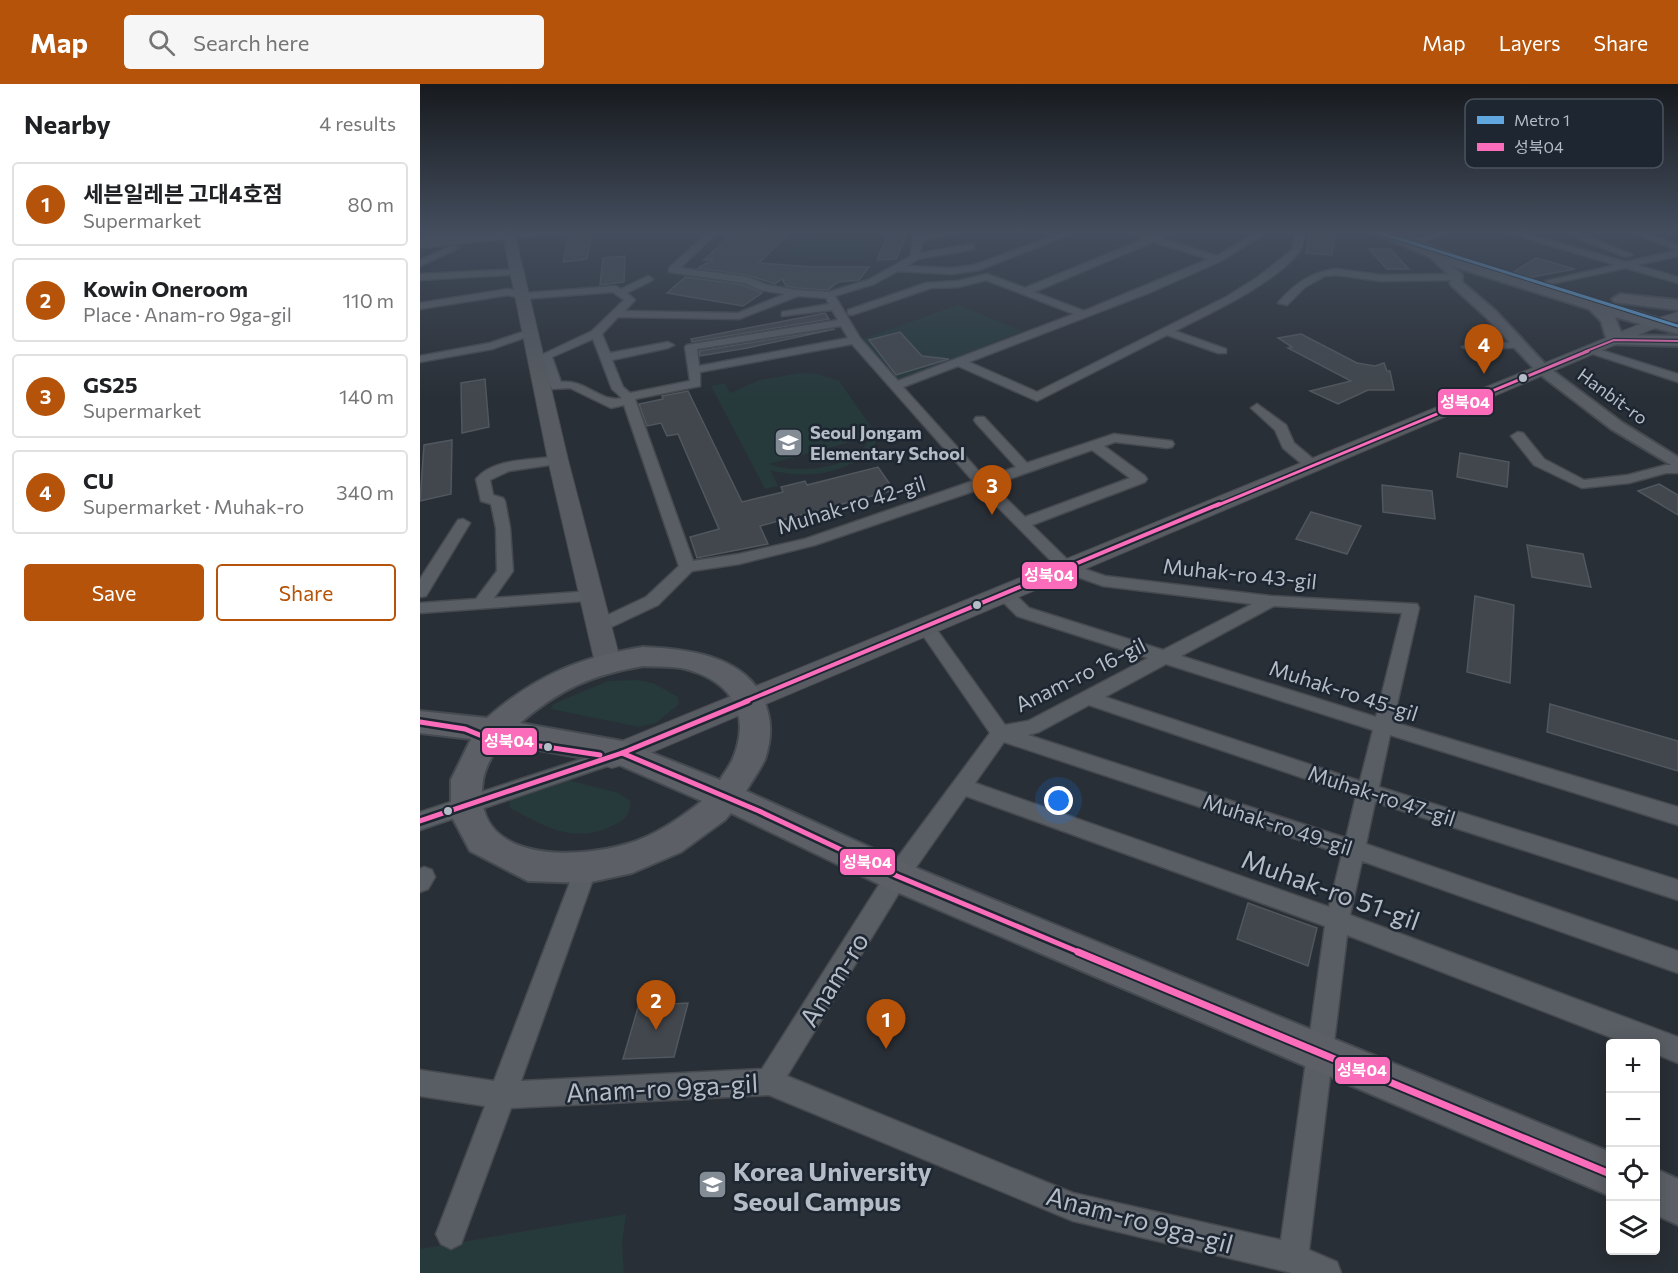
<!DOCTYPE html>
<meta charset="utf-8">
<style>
body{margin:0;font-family:Commissioner,"Noto Sans KR",sans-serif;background:#f6f6f6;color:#202124}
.controls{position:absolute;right:18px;bottom:18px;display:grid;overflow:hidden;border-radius:6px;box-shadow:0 3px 15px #0003}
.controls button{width:54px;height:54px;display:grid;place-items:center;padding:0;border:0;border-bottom:2px solid #e0e0e0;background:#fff;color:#202124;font:30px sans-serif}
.you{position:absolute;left:639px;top:717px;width:21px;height:21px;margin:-15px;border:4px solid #fff;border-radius:50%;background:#1a73e8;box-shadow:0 0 0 9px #1a73e833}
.badge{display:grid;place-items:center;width:39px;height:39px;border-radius:50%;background:#b45309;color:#fff;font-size:20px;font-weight:700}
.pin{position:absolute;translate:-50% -50px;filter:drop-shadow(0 2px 3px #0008)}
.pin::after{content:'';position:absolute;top:32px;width:21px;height:18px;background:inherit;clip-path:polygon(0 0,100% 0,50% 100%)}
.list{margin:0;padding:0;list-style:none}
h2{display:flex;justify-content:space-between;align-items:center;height:78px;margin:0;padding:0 24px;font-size:26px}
h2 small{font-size:20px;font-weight:400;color:#757577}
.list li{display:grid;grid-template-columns:39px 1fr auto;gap:18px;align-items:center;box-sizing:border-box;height:84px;margin:0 12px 12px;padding:0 12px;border:2px solid #e0e0e0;border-radius:6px}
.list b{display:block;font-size:22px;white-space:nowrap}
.list p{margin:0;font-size:20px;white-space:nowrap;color:#757577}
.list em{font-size:20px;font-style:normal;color:#757577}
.actions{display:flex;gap:12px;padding:18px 24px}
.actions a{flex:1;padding:14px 0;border:2px solid #b45309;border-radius:6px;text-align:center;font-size:21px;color:#b45309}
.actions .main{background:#b45309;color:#fff}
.icon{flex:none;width:33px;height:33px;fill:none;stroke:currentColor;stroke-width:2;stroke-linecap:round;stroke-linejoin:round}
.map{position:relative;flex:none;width:1258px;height:1189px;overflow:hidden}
header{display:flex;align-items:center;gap:36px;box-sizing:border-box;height:84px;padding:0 30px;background:#b45309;color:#fff}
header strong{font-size:28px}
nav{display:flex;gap:33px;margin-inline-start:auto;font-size:21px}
.search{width:420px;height:54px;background:#f6f6f6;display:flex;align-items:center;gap:15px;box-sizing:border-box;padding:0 21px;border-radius:6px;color:#757577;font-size:22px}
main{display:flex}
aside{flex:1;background:#fff}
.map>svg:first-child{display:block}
</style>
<header>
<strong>Map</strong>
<div class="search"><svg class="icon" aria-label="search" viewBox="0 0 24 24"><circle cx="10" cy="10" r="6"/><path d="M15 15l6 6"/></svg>Search here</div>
<nav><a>Map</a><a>Layers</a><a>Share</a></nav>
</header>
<main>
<aside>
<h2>Nearby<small>4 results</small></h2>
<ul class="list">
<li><span class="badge">1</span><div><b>세븐일레븐 고대4호점</b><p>Supermarket</p></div><em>80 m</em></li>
<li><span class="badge">2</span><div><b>Kowin Oneroom</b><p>Place · Anam-ro 9ga-gil</p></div><em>110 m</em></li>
<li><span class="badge">3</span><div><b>GS25</b><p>Supermarket</p></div><em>140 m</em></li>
<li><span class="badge">4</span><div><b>CU</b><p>Supermarket · Muhak-ro</p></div><em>340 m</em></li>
</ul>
<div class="actions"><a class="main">Save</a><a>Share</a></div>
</aside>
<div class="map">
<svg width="1258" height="1189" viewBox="0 0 1258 1189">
<rect width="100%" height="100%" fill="#292f36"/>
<g fill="#26393b" fill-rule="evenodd">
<polygon points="390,147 462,147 438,176 369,172 367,171"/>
<polygon points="538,221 602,247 477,298 440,256"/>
<path d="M380 289 398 290 419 297 455 348C458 357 455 361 448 368 424 391 381 395 350 386L358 402 345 405 291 302 305 299 310 309 340 296ZM449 353C442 385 374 391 349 380Z"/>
<polygon points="217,596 233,599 258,613 259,620 236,639 219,643 131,625 133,620 188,597"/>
<path d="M144 695 198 709 211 717C209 733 205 736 190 743 152 760 124 742 90 724V713Z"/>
<polygon points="206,1130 202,1160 204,1189 0,1189 0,1165"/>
</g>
<g fill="#42474d" stroke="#51575e" stroke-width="1.5">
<polygon points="315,147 371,147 339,179 394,183 449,183 439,196 418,198 408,206 376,204 366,202 362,195 355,200 327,191 278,184 294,175 284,176"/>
<polygon points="890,147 915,147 912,171 886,169"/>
<polygon points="172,149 167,175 143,178 149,151"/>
<polygon points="468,151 487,151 476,175 457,176"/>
<polygon points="949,165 970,165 989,185 967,185"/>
<polygon points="205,172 204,198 180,201 183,174"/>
<polygon points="1116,174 1155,185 1107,194 1092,189"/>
<polygon points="265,193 324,201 342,209 323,222 247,209"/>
<polygon points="405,229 409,235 272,258 271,255"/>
<polygon points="415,245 327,264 280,272 279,267"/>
<polygon points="480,248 502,272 529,275 476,291 449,256"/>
<polygon points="881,250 937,279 955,282 964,279 967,287 970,287 974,306 948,306 918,320 890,307 931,297 868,264 872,263 858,254"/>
<polygon points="65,295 69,343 42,349 41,299"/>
<polygon points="268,307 322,418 363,408 361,403 385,397 387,401 458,383 474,406 340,442 348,460 277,474 270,453 299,445 258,350 247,352 241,339 227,342 219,320 243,315 242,312"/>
<polygon points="32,356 31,410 0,417 4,361"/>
<polygon points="1040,369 1089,378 1087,403 1037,393"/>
<polygon points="1239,400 1258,411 1258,431 1218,407"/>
<polygon points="962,401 1012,407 1015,435 963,428"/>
<polygon points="891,428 941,442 927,470 876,455"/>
<polygon points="1107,461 1163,470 1171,503 1112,493"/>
<polygon points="1055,512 1094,521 1090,599 1047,588"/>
<polygon points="1130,620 1258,657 1258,687 1127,648"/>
<polygon points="828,819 897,844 888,882 817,855"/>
<polygon points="224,903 243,903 240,912 251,912 249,920 268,919 254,973 203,975"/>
</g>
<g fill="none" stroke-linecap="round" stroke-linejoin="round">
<defs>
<g id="minor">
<polygon points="123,147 162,147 0,164 0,158"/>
<path d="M289 147H299L260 184 327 193 347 201 376 206 409 208 448 196 491 172 493 150 491 147H500L502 151 524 147H545L502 157 500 169 551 160 554 161V165L498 175 487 182 532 184 554 181 646 147H659L559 186 532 190 478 187 454 200 415 212 440 254 478 297 654 230 566 196 538 203 511 204 432 231 428 230V226L506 199 538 197 567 190 605 204 724 155 704 147C713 147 720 150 729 151 736 152 746 147 754 147L741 154 797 172 838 147H849L801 177 731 208 549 278 617 308 808 212 838 193 872 166 876 147H885C884 154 883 164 878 170 849 202 794 227 755 247L806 265V269H798L747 251 617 317 538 282 483 303 565 394 596 383 556 339 554 336 556 333H564L607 379 694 350 752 357 754 360 752 363 747 364 695 358 684 362 725 392 727 395 725 398 612 441 653 481 685 492 851 512 997 520 999 524 973 638 1258 723V741L970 651 959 703 1258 796V816L955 718 946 760 1258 867V889L942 777 930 831 1258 953V979L1236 970V960H1208L927 851 889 1166 917 1178 921 1189H872L653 1137 349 1011 91 1024 41 1160 31 1165 21 1160 16 1150 65 1022 0 1012V986L74 997 158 777 166 775 174 777 177 784 101 997 342 985 469 785 570 649 500 547 498 543 500 539H512L585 641 608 637 728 574 597 532 578 513 576 509 578 505H590L609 524 743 566 832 520 683 502 641 487 560 405 395 461 319 480 272 487 238 521 185 546H173L171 542 173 538 226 513 259 482 204 321 191 324 150 304 132 305 122 278 117 279 111 276 172 247 204 216 193 208 103 215 88 211 0 225V219L88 205 107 209 195 202 201 205 228 192 233 195 231 197 207 209 215 216 205 227 318 229 365 210 340 206 325 199 249 188V184ZM733 158 789 175 664 227 614 208ZM378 212 406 214 409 220 362 228V232L412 226 418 236 267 261 265 263 270 297 210 309 203 303 192 276 248 264 254 261 248 258 190 269 182 250 198 233 319 235ZM421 242 428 254 279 282 277 265ZM173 255 192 305 202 314C180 319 166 295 141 298L132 273ZM432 260 553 397 385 455 319 470 273 477 215 315 280 302V288ZM672 366 710 394 605 433 572 401ZM854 522 982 529 956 633 761 572ZM746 580 953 646 940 697 685 613ZM669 621 936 712 926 754 608 651 619 648ZM584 658 922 770 909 823 555 699ZM546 712 905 842 861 1156 653 1109 367 992 485 799Z"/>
<polygon points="1020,147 1036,147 1002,158 998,155"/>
<polygon points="1083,147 1098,147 1206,178 1257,166 1209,147 1222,147 1258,161 1258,172 1217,181 1258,193 1258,199 1206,184 1126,201 1126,197 1195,181"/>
<polygon points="1141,147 1154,147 1213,171 1205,173"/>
<polygon points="31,162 39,164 0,182 0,176"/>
<polygon points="99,185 104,188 102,190 0,196 0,190"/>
<path d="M917 185 960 191 1038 190 1043 193 1038 196 960 197 917 191 905 192 885 203 867 221 858 219C874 200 892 187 917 185Z"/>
<polygon points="111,245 115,246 115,250 72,265 0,278 0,272 70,259"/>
<polygon points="1101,258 1107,261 1105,263 1048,266 1042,263 1048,260"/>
<polygon points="1171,263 1258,290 1258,298 1167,268 1165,266"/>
<polygon points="837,320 866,341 874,359 898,379 900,382 898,385 888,385 863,364 855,346 831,324"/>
<polygon points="1098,348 1103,349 1124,375 1164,396 1208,391 1246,381 1258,381 1258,389 1246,389 1209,399 1162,404 1114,381 1091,352"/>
<path d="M138 372 143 373 145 376 143 379 89 387 70 396 73 411 83 414 85 417 90 444 93 487 74 514 172 507 178 508 180 512 178 516 0 529V519L56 515 77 487 76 444 71 420 61 417 56 395C74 373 113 377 138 372Z"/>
<polygon points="43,435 50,439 6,512 0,513 0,495 38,436"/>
<polygon points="192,665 199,668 202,673 199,678 0,746 0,728"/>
<polygon points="4,783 12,786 15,793 8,805 0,808 0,785"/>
</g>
<polygon id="tertiary" points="1015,168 1042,190 1042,198 1076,227 1128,283 1203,339 1258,373 1258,385 1191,345 1118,289 1066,233 1032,202 1030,199 1032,194 1009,172"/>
<g id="secondary">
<polygon points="82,147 94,147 148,376 201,579 197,585 188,588 179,585 175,579 128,376"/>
<polygon points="1258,228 1258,237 1230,246 202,681 192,684 182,681 178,673 182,665 1220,240"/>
</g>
<g id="primary">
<polygon points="950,147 970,147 1073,186 1258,240 1258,250 1195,233 1202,251 1258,252 1258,262 1188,260 1181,237 1169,225 1025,180"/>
<polygon points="1200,210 1258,216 1258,226 1194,218 1192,215"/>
<path d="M223 563C272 565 335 573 348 629 352 644 350 660 345 675 340 686 332 697 326 707L489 781 1190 1068V1112L465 803 311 729 305 736 261 768 212 789 166 799 108 797 50 767 31 731V696L51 655 0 649V627L67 634C115 592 160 573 223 563ZM223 582C235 583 249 582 261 584 307 594 332 625 314 672 311 681 304 689 300 696L202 657 100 639C140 605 171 591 223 582ZM80 659 197 680 282 717C260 734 235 752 207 760 153 776 50 778 63 696 65 683 73 670 80 659Z"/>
<polygon points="1236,1085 1258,1095 1258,1141 1236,1131"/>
</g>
<polygon id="trunk" points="33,147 93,147 86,151 0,159 0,151"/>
</defs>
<use href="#minor" stroke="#464a4f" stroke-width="3"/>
<use href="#tertiary" stroke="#464a4f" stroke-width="4"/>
<use href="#secondary" stroke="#464a4f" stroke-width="2"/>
<use href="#primary" stroke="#444a50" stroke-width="4"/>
<use href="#trunk" stroke="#464c52" stroke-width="3"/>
<use href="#minor" fill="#595e65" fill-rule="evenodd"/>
<use href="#tertiary" fill="#595e65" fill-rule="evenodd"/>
<use href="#secondary" fill="#585c62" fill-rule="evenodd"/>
<use href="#primary" fill="#5c6066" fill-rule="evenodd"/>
<use href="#trunk" fill="#5d6066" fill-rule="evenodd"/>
<defs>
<polyline id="bus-1-far4" points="1164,268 1194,256 1258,257"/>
<polyline id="bus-1-far3" points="796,422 1168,267"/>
<polyline id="bus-1-far2" points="324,618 799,420"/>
<g id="bus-1-far1">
<polyline points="0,638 45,645 67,654 180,671"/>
<polyline points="202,669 339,727 477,792 661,869"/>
<polyline points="0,737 202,669 328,617"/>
</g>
<polyline id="bus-1" points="658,868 1190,1090"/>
</defs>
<use href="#bus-1-far4" stroke="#1d2631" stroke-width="4.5"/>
<use href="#bus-1-far3" stroke="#1d2631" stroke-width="6"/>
<use href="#bus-1-far2" stroke="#1d2631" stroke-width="8"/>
<use href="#bus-1-far1" stroke="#1d2631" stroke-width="10"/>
<use href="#bus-1" stroke="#1d2631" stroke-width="11"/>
<use href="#bus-1-far4" stroke="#fb6dba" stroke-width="2"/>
<use href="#bus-1-far3" stroke="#fb6dba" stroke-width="3"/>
<use href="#bus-1-far2" stroke="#fb6dba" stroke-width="4"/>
<use href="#bus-1-far1" stroke="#fb6dba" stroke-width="5"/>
<use href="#bus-1" stroke="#fb6dba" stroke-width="7"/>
<defs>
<polyline id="metro-1" points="954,147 1258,242"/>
</defs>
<use href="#metro-1" stroke="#1d2631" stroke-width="5"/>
<use href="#metro-1" stroke="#60a7e0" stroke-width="3"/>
</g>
<linearGradient id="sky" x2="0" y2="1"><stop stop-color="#171a1e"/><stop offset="0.47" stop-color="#434d5d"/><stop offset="1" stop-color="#434d5d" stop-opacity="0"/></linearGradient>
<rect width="1258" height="314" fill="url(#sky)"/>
<defs>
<symbol id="school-square" viewBox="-11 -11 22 22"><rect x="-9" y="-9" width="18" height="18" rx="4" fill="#838b94" stroke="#1d2631"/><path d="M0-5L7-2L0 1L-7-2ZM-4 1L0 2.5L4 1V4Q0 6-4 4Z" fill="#fff"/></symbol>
<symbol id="university-square" viewBox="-11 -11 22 22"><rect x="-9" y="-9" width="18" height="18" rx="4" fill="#838b94" stroke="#1d2631"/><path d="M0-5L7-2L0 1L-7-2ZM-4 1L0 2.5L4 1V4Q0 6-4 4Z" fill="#fff"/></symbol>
</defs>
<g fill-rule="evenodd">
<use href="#school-square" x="352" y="342" width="33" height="33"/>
<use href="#university-square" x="276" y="1084" width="33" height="33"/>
</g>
<g fill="#b4bcc7" stroke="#1d2631" stroke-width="2">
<circle cx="1103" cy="294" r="5"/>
<circle cx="557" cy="521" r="5"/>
<circle cx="128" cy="663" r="5"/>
<circle cx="28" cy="727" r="5"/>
</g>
<g text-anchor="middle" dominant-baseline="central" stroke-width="5" stroke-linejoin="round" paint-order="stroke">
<g font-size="18" fill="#b4bcc7" stroke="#1d2631">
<text transform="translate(1193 312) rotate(36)">Hanbit-ro</text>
</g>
<g font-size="18" font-weight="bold" fill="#b4bcc7" stroke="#1d2631" text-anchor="start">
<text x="390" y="348">Seoul Jongam<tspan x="390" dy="21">Elementary School</tspan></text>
</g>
<g font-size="21" fill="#b4bcc7" stroke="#1d2631">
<text transform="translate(431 420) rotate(-17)">Muhak-ro 42-gil</text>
<text transform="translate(820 489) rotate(6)">Muhak-ro 43-gil</text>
<text transform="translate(660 590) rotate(-26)">Anam-ro 16-gil</text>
<text transform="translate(924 606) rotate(18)">Muhak-ro 45-gil</text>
<text transform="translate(962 711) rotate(18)">Muhak-ro 47-gil</text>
<text transform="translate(858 740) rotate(18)">Muhak-ro 49-gil</text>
</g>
<g font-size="26" fill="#b4bcc7" stroke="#1d2631">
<text transform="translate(911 805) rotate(20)">Muhak-ro 51-gil</text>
<text transform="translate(413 895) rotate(-58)">Anam-ro</text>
<text transform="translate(242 1003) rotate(-3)">Anam-ro 9ga-gil</text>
<text transform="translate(720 1135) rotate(15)">Anam-ro 9ga-gil</text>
</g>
<g font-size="26" font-weight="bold" fill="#b4bcc7" stroke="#1d2631" text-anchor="start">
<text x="313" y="1086">Korea University<tspan x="313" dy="30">Seoul Campus</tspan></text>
</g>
</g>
<rect x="1045" y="15" width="198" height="69" rx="9" fill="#1d2631" stroke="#4a535e" stroke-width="1.5"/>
<rect x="1057" y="32" width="27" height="8" fill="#60a7e0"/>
<rect x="1057" y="59" width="27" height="8" fill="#fb6dba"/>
<g font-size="16" fill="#b4bcc7">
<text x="1094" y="42">Metro 1</text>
<text x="1094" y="69">성북04</text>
</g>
<g stroke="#1d2631" stroke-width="2">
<rect x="1017" y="304" width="57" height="28" rx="6" fill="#fb6dba"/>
<rect x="601" y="477" width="57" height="29" rx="6" fill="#fb6dba"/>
<rect x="61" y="643" width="57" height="29" rx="6" fill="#fb6dba"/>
<rect x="419" y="764" width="57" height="28" rx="6" fill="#fb6dba"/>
<rect x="914" y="972" width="57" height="29" rx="6" fill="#fb6dba"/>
</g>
<g font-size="16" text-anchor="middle" font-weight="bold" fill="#fff">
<text x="1045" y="324">성북04</text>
<text x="629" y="497">성북04</text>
<text x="89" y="663">성북04</text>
<text x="447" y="784">성북04</text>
<text x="942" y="992">성북04</text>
</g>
</svg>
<div class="controls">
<button>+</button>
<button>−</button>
<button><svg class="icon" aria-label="locate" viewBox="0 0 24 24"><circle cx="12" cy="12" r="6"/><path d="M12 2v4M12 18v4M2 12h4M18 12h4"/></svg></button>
<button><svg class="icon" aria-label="layers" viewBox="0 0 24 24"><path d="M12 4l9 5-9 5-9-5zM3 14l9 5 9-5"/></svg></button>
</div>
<div class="you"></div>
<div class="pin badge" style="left:466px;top:965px">1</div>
<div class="pin badge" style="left:236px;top:946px">2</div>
<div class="pin badge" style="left:572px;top:431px">3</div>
<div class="pin badge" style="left:1064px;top:290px">4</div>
</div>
</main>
